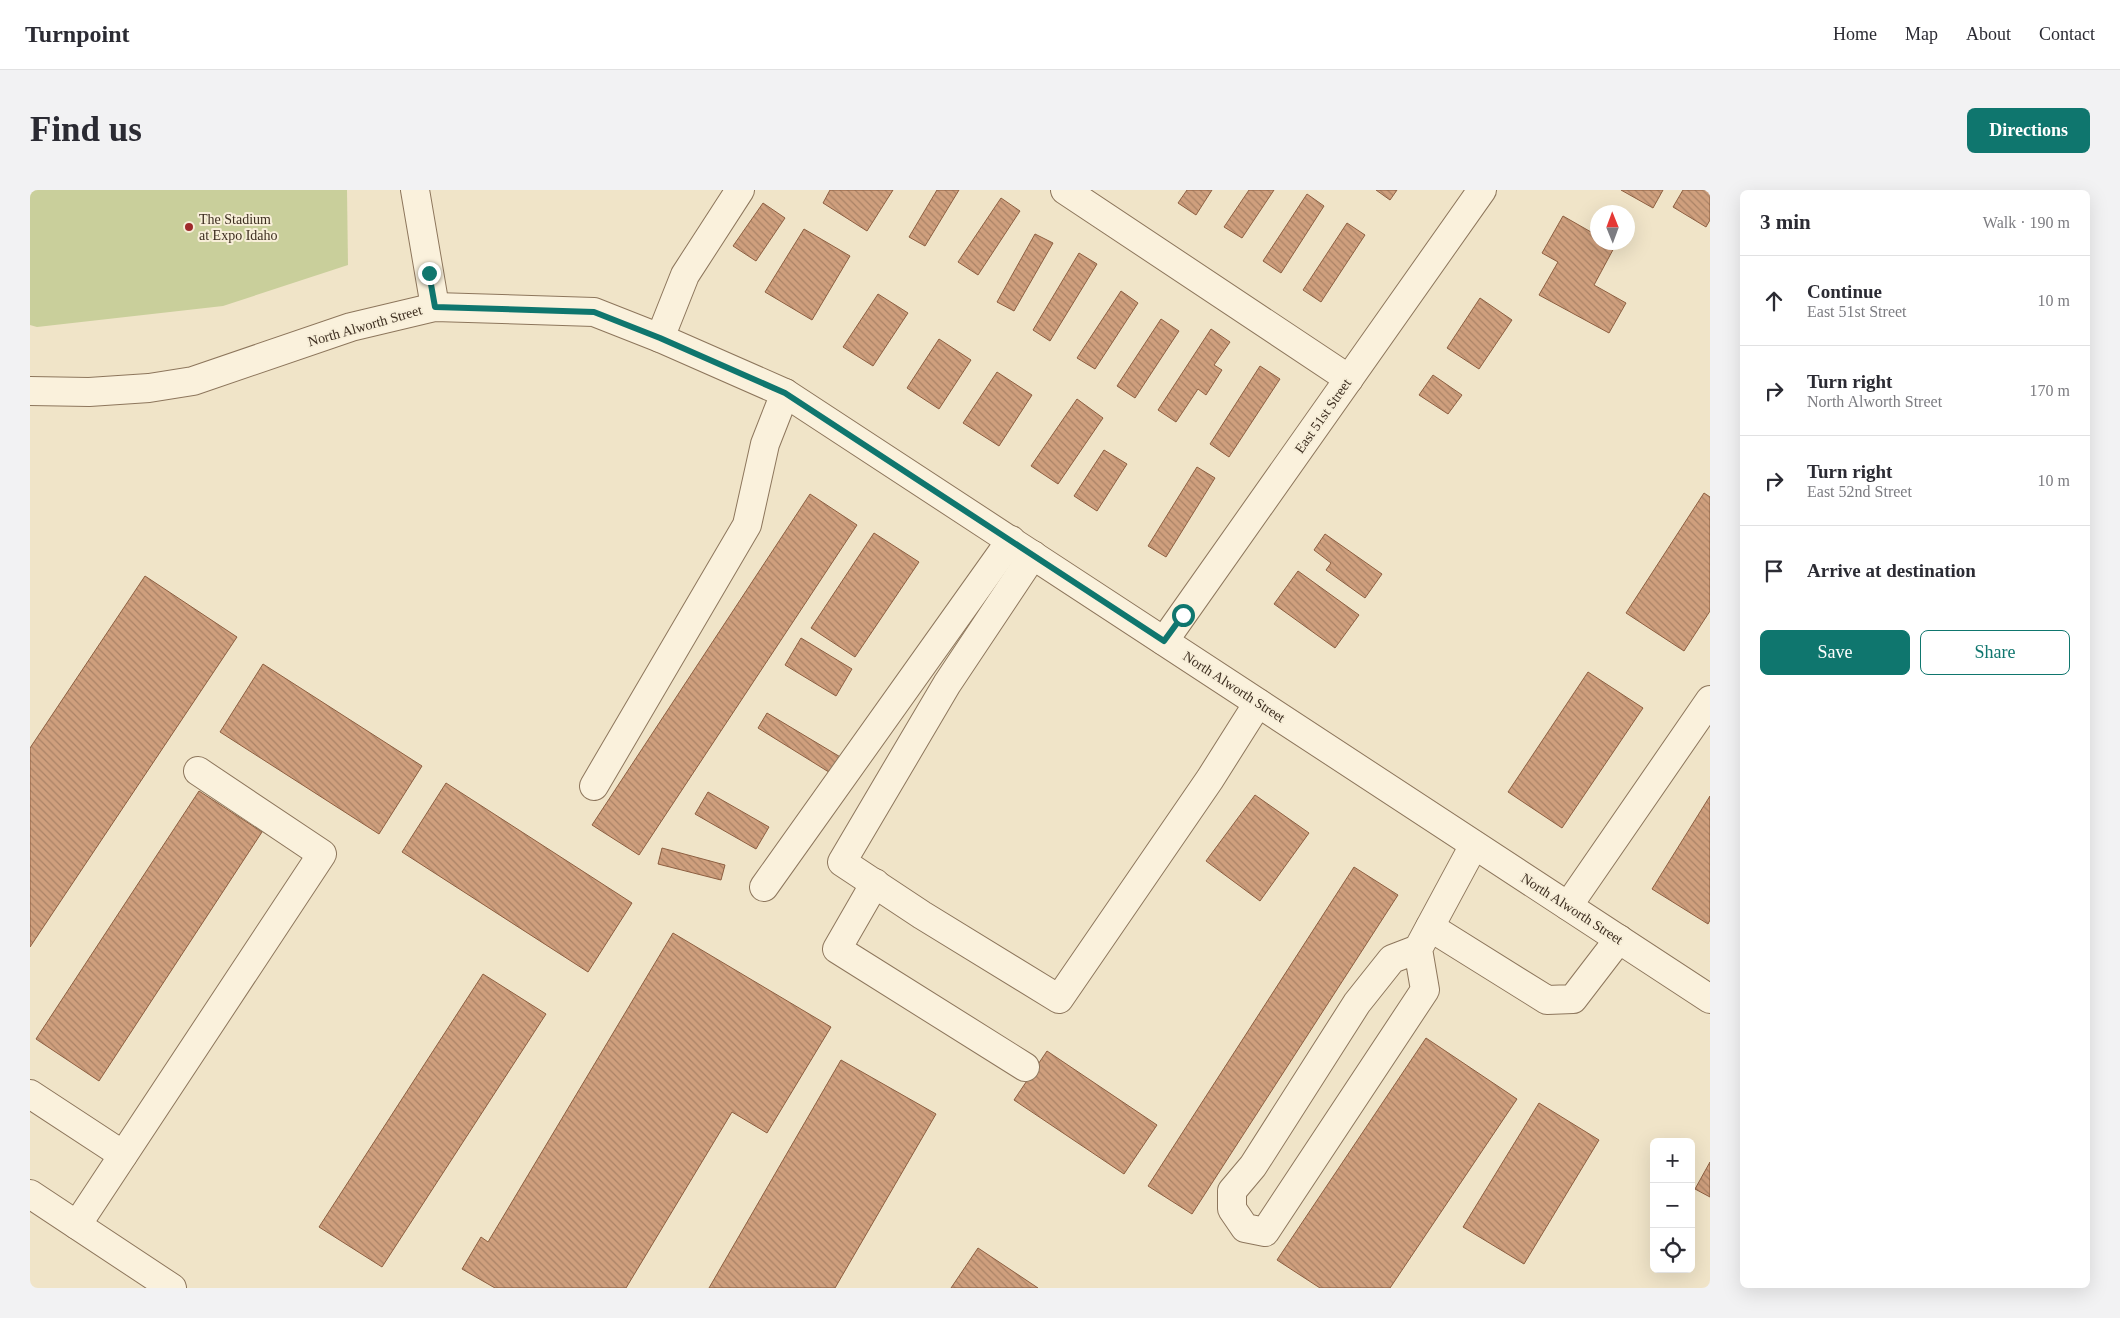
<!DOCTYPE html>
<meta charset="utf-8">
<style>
body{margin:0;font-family:"Times New Roman",serif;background:#f2f2f3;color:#2b2b33}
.controls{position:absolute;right:15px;bottom:15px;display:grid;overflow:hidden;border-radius:8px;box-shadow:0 5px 20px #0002}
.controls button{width:45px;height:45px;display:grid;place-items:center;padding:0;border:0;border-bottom:1px solid #e1e1e2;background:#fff;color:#2b2b33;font:25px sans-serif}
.compass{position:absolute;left:1560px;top:15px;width:45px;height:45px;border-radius:50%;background:#fff;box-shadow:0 5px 20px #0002;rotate:359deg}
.stop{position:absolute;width:15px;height:15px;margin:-11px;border:4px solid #0f766e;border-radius:50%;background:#fff}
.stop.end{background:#0f766e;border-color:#fff;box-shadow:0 1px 5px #0008}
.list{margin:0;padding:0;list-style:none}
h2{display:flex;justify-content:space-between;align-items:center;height:65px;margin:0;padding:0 20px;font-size:21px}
h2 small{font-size:16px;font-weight:400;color:#7c7c81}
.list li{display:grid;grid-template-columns:32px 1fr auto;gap:15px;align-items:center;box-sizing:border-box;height:90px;padding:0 20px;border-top:1px solid #e1e1e2}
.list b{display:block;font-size:19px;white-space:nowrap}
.list p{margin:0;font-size:16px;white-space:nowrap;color:#7c7c81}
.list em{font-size:16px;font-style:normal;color:#7c7c81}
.actions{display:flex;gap:10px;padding:15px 20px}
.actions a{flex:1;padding:11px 0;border:1px solid #0f766e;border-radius:8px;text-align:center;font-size:18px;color:#0f766e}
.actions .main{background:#0f766e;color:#fff}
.icon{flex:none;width:28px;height:28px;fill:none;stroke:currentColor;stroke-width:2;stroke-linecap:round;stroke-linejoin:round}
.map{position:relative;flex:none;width:1680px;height:1098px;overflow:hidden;border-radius:8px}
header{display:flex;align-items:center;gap:30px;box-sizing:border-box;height:70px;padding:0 25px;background:#fff;border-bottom:1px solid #e1e1e2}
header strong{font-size:24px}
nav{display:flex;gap:28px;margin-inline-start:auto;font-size:18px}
.intro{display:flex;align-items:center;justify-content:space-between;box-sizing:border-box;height:120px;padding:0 30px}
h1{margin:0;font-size:35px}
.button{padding:12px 22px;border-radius:8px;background:#0f766e;color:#fff;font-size:18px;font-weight:700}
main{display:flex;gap:30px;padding:0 30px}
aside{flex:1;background:#fff;border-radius:8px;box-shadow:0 5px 20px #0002}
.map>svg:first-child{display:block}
</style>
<header>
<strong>Turnpoint</strong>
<nav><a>Home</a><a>Map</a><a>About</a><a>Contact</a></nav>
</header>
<div class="intro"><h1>Find us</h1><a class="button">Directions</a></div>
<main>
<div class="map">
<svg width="1680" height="1098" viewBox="0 0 1680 1098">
<defs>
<pattern id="building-back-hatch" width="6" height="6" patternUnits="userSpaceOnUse" patternTransform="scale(1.25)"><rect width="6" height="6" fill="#cf9f7d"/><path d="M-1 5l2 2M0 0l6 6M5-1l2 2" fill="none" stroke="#a98266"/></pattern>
</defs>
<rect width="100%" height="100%" fill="#f0e4c8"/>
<polygon fill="#c9cf9b" points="0,0 317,0 318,75 193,116 7,137 0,135"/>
<g fill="url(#building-back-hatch)" stroke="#8d5f41">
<polygon points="800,0 863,0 837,41 793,13"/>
<polygon points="907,0 929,0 895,56 879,47"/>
<polygon points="1157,0 1182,0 1166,25 1148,13"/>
<polygon points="1219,0 1244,0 1212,48 1194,37"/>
<polygon points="1346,0 1367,0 1360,10"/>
<polygon points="1591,0 1633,0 1623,18"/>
<polygon points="1653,0 1680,0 1680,30 1676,37 1643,17"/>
<polygon points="1277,4 1294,16 1251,83 1233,71"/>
<polygon points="971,8 990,21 948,85 928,72"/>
<polygon points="733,13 755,28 726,71 703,56"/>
<polygon points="1533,26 1568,46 1568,52 1579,52 1585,56 1564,95 1596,113 1579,143 1509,105 1528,72 1512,63"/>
<polygon points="1317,33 1335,45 1291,112 1273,100"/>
<polygon points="774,39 820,66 782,130 735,102"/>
<polygon points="1005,44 1023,53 984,121 967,112"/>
<polygon points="1049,63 1067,74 1020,151 1003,140"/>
<polygon points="1091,101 1108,113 1065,179 1047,168"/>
<polygon points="848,104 878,123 843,176 813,157"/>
<polygon points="1450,108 1482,130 1449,179 1417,158"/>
<polygon points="1131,129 1149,141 1105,208 1087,196"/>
<polygon points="1181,139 1200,152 1184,175 1192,180 1176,205 1168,199 1146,232 1128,220"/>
<polygon points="909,149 941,170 909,219 877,198"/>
<polygon points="1230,176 1250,189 1199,267 1180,254"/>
<polygon points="967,182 1002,205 969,256 933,233"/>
<polygon points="1403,185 1432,205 1418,224 1389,205"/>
<polygon points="1047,209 1073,228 1028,294 1001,276"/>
<polygon points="1074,260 1097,274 1067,321 1044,306"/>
<polygon points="1167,277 1185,288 1136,367 1118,356"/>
<polygon points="1674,303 1680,307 1680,421 1654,461 1596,423"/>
<polygon points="780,304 827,335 609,665 562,635"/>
<polygon points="844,343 889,372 825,467 781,438"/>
<polygon points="1295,344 1352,384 1335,408 1296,380 1301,373 1284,360"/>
<polygon points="1268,381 1329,425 1305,458 1244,414"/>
<polygon points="115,386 207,447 0,757 0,558"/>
<polygon points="771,448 822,479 806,506 755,475"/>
<polygon points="233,474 392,576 349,644 190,542"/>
<polygon points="1558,482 1613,518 1532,638 1478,602"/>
<polygon points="737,523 812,568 802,584 728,538"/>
<polygon points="416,593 602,713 558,782 372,662"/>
<polygon points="169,601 232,642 69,891 6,849"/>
<polygon points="678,602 739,637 726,659 665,624"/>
<polygon points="1225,605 1279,643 1230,711 1176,671"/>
<polygon points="1680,606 1680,730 1678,734 1622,699"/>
<polygon points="632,658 695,675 691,690 628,674"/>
<polygon points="1324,677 1368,705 1162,1024 1118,996"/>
<polygon points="643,743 801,837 737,943 702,922 596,1098 465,1098 432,1079 451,1047 458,1052"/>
<polygon points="453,784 516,824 352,1077 289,1037"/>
<polygon points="1396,848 1487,909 1360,1098 1290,1098 1247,1070"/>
<polygon points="1017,861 1127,935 1094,984 984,910"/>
<polygon points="811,870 906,924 805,1098 679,1098"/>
<polygon points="1509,913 1569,950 1494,1074 1433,1037"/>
<polygon points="1680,972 1680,1007 1665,999"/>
<polygon points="948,1058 1008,1098 921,1098"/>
</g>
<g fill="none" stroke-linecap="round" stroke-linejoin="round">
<defs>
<g id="minor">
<polyline points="385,0 405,117"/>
<polyline points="1035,0 1319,189"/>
<polyline points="630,148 655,85 710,0"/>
<polyline points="0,201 59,202 119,198 163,191 321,137 405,117 564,122 630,148 755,203 1680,809"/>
<polyline points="1003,365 917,494 812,672 892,725 1029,809 1180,589 1228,513"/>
<polyline points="1134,451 1452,0"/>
<polyline points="564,596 717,335 735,254 755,203"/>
<polyline points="845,693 807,759 995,877"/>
<polyline points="734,697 981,350"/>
<polyline points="1538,716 1680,510"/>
<polyline points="1400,737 1517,810 1543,809 1589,749"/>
<polyline points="1388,759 1395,800 1235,1042 1215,1038 1202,1019 1202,1001 1223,976 1327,813 1362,769 1388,759 1444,655"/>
<polyline points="0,904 93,965"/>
<polyline points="0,1004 142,1098"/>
<polyline points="47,1035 292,664 168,581"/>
</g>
</defs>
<use href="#minor" stroke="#8d765c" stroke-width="30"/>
<use href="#minor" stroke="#faf1dc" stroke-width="28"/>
</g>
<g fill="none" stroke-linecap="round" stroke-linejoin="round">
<polyline stroke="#0f766e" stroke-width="6" points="399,83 405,117 564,122 630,148 755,203 1134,451 1153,425"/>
</g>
<circle fill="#9e2a2b" stroke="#f7eed8" stroke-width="2" cx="159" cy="37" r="5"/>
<g text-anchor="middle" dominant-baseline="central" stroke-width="4" stroke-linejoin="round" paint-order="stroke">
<g font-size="14" fill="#3d2e20" stroke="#f7eed8" text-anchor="start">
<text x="169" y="29">The Stadium<tspan x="169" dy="16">at Expo Idaho</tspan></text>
</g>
<g font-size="14" fill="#3d2e20" stroke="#f7eed8">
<text transform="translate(335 136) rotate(-16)">North Alworth Street</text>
<text transform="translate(1293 226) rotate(-55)">East 51st Street</text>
<text transform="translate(1204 497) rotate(33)">North Alworth Street</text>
<text transform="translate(1542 719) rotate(33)">North Alworth Street</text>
</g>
</g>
</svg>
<div class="controls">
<button>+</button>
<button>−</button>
<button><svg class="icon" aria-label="locate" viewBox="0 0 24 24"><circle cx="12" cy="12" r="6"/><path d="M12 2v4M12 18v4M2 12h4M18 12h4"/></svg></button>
</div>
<svg class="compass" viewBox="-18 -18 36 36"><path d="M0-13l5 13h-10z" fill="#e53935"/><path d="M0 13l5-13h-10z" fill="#7c7c81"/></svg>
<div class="stop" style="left:1153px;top:425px"></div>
<div class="stop end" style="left:399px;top:83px"></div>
</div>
<aside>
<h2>3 min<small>Walk · 190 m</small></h2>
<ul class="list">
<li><svg class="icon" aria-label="ahead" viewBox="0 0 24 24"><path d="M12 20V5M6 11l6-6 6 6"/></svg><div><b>Continue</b><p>East 51st Street</p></div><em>10 m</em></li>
<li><svg class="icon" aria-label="right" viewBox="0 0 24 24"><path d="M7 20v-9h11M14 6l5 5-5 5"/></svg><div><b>Turn right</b><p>North Alworth Street</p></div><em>170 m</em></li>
<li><svg class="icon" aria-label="right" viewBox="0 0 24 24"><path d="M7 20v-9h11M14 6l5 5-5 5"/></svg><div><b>Turn right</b><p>East 52nd Street</p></div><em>10 m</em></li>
<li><svg class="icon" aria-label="arrive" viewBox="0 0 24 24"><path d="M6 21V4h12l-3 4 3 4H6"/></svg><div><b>Arrive at destination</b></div></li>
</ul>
<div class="actions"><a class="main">Save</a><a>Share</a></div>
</aside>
</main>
